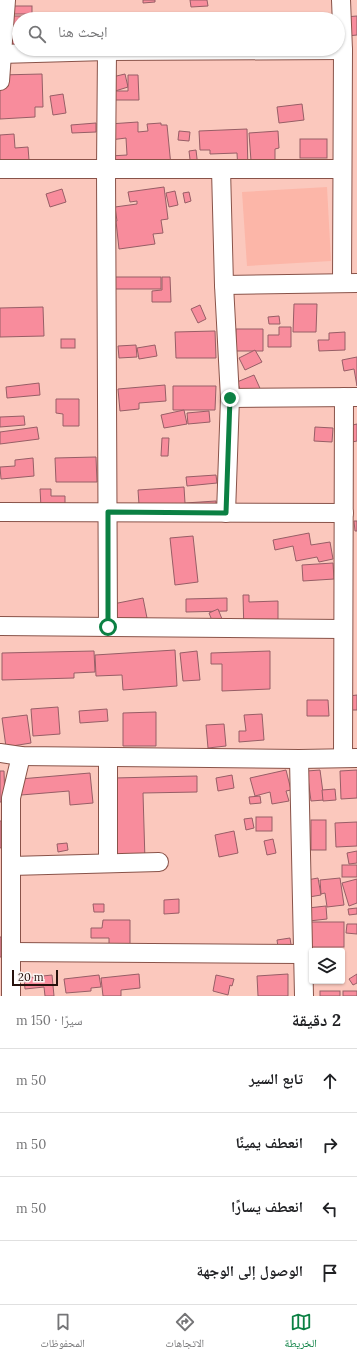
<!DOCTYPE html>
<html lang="ar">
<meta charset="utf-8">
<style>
body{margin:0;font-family:Lora,"Noto Naskh Arabic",serif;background:#f2f2f2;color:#202124;direction:rtl}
.controls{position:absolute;right:12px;bottom:12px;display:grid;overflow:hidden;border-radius:4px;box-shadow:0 1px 3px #0004}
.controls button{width:36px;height:36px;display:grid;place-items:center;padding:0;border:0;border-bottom:1px solid #e0e0e0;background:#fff;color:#202124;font:20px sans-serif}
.scale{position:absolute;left:12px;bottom:10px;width:46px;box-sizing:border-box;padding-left:4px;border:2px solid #26110d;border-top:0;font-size:11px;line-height:14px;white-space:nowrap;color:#26110d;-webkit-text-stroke:3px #fbf5f3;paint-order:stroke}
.stop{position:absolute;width:12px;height:12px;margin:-9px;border:3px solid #0b8043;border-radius:50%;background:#fff}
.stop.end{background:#0b8043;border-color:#fff;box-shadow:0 1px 4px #0008}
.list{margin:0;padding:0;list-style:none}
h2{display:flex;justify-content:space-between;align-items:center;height:52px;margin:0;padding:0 16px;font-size:17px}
h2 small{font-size:13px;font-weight:400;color:#757577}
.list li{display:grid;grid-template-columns:26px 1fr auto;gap:12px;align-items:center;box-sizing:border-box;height:64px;padding:0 16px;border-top:1px solid #e0e0e0}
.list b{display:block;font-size:15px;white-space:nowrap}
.list em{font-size:13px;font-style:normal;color:#757577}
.icon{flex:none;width:22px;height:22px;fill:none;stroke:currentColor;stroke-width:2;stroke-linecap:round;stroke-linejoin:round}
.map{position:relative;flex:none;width:357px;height:996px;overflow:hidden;direction:ltr}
.search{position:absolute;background:#fff;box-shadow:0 1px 3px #0004;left:12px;right:12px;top:12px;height:44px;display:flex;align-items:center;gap:10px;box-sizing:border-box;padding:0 14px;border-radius:22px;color:#757577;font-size:15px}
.sheet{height:308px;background:#fff}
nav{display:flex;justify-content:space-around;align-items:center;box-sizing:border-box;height:56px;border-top:1px solid #e0e0e0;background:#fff;font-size:11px;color:#757577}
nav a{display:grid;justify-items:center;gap:2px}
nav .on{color:#0b8043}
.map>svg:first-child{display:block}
</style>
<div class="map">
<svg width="357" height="996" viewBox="0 0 357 996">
<rect width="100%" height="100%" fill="#fbc8bd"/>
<polygon fill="#fcb6a8" points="327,187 331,261 247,266 242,192"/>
<g fill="#f88c9c" stroke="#975e66">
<polygon points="143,0 155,0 155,2 143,3"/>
<polygon points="190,0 207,0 208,6 191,7"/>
<rect x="12" y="6" width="20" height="8"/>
<polygon points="3,16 32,16 32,19 19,19 19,49 2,54"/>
<polygon points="357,16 357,35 347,36 345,17"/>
<polygon points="42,74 43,107 35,107 35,117 0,119 0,75"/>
<polygon points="125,74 128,87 112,92 108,78"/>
<polygon points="128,75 138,75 139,100 110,100 110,91 128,91"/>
<polygon points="63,94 66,113 53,115 50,96"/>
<polygon points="302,104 304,120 279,123 277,107"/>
<polygon points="138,122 138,132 148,131 147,124 161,123 161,125 167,125 171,166 111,171 110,156 127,155 126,138 110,140 109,124"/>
<polygon points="96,123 96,132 72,133 71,125"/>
<polygon points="247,129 248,171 238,171 237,153 210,154 210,150 200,150 199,131"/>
<polygon points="179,131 190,132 189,141 178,140"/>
<polygon points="278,131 279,148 275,149 275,160 251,161 249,133"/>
<polygon points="14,134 15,148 28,147 29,160 16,161 0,168 0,135"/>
<rect x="300" y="139" width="27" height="19"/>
<polygon points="196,150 198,167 191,168 189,151"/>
<polygon points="164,187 168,219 161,220 163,233 153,234 155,244 119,249 116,221 117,221 115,207 137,204 137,201 130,202 128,192"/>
<polygon points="62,189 66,202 50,207 46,194"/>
<polygon points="175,191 178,205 169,207 166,193"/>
<polygon points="189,192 191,201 185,203 183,193"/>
<rect x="115" y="277" width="46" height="12"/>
<polygon points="162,277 170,277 171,302 152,302 152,291 162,290"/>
<polygon points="294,304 317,304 316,332 293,332"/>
<polygon points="200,305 206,319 198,323 191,309"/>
<polygon points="43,307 44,336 0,337 0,308"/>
<polygon points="279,316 280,324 269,324 268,317"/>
<polygon points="279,327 291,327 291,347 268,347 268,335 279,335"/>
<polygon points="236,329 263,329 263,351 235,351"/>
<polygon points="215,331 216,358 176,358 175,332"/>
<polygon points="345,332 345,350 319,351 318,340 329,340 329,333"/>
<rect x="61" y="339" width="14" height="9"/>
<polygon points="136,345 137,357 119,358 118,346"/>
<polygon points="155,345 157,356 139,359 137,348"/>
<polygon points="255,350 262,362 245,370 239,358"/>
<polygon points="357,357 357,386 354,369 344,371 342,360"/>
<polygon points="254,375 263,395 246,403 237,382"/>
<polygon points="39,383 40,395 7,398 6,387"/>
<polygon points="165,385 166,401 139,403 139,409 120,411 118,389"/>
<polygon points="173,386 216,386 215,410 173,410"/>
<polygon points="56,399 79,399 79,426 63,426 63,414 56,413"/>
<polygon points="184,410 187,424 164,428 161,415"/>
<polygon points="209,411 210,422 188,424 187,413"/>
<polygon points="24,416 25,425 0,427 0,417"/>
<polygon points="357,424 357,441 352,442 348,426"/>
<polygon points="37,427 39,439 0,444 0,432"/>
<polygon points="315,427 333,428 332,442 314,441"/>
<polygon points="162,438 169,438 168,456 161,456"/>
<polygon points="96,457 97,482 56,482 55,458"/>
<polygon points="33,458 34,476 1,479 0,467 15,466 15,460"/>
<polygon points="216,475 217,483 187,486 186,477"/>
<polygon points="184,487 185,503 216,501 216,515 140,519 138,490"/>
<polygon points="40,489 51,489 51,496 65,496 65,515 41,507"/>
<polygon points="354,521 357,521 357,531 355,531"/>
<polygon points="309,533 311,545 330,542 333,559 319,562 317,557 296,561 293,546 275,550 273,540"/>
<polygon points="193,536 198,582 175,585 170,538"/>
<polygon points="333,563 334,579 303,581 302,565"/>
<polygon points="243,595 249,595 249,602 278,601 278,633 244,634"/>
<polygon points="143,598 149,628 119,634 113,604"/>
<polygon points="227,598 227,611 186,612 186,599"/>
<polygon points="218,609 226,629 217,633 209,613"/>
<polygon points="175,650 177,686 123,690 122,675 96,676 95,655"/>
<polygon points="94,651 95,672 74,673 74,678 2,680 2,653"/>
<polygon points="197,651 200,680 183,681 180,653"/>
<polygon points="270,651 270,689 222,691 222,664 211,664 211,653"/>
<polygon points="357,695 357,710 352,710 349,696"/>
<polygon points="307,700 328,700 329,716 307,716"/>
<polygon points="58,707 60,734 33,736 31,709"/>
<polygon points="107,709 108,721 80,723 79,711"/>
<polygon points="156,712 156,746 123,746 123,713"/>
<polygon points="262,714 264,740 239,742 239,731 246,731 244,715"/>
<polygon points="27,715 31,743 6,747 2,718"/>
<polygon points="224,724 226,746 208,748 206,725"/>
<polygon points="286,770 291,790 286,791 289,801 272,804 270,792 255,796 250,778"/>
<polygon points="320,770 324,800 311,801 307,771"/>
<polygon points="357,770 357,798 341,799 340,771"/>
<polygon points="0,771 4,771 5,802 0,802"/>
<polygon points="90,773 93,803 70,805 69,791 21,795 20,779"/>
<polygon points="232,775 234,788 218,791 216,778"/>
<polygon points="197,776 197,792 143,793 145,861 116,861 114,778"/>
<polygon points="335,789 336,800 323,801 322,790"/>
<polygon points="260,796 261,803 250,804 249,797"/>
<rect x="256" y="817" width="16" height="14"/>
<polygon points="252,818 254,828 246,830 244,819"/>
<rect x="311" y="820" width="15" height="30"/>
<polygon points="0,821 2,821 4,847 0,848"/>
<polygon points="357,822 357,846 336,847 335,823"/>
<polygon points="234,831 238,853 219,857 215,835"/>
<polygon points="273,839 276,853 267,855 264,841"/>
<polygon points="67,843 68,850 58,852 57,844"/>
<polygon points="357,851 357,863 349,864 347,853"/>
<rect x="342" y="865" width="15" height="12"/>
<polygon points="318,878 321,895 309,897 307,880"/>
<polygon points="340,878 344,905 327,907 325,893 321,894 320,880"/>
<polygon points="357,879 357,903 349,906 342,883"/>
<polygon points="179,899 179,913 164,914 164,900"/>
<polygon points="93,904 104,904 104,912 94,912"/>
<polygon points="326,906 327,919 309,921 308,908"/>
<polygon points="357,908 357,914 349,915 348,909"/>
<polygon points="103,920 130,920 130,944 109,944 109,938 91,938 91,928 102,928"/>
<rect x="310" y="922" width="34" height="25"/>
<polygon points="347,924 357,924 357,934 346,933"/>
<rect x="0" y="937" width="3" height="20"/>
<polygon points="290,938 292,951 279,954 277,940"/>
<polygon points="139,974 140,988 121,990 121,996 103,996 101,978"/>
<polygon points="288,974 288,996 258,996 257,976"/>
<polygon points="357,974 357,983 353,985 349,979"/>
<polygon points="52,975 54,996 45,996 44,987 25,989 24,978"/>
<polygon points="99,975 101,987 91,988 91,991 66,993 64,979"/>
<polygon points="216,975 234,979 232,986 230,985 228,995 213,991"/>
<rect x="320" y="991" width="20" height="5"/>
<rect x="343" y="991" width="14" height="5"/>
</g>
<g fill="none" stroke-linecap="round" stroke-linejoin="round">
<defs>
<g id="minor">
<polyline points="341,0 343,50 342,283"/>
<polyline points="107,51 106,169 108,627"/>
<polyline points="0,54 107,51 343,50"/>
<polyline points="0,81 6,0"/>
<polyline points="0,169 342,169"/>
<polyline points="221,169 224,285 230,398 226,513"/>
<polyline points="224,285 357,283"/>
<polyline points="230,398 357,397"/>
<polyline points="0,512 344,513"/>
<polyline points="0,626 343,629"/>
<polyline points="0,753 21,756 299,759 357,758"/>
<polyline points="343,758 344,397"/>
<polyline points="299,759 304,996"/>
<polyline points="108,863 108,757"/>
<polyline points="11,866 159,862"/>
<polyline points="11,952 303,954"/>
<polyline points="11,996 11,798 21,756"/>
</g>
</defs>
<use href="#minor" stroke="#895349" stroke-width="20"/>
<use href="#minor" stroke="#fff" stroke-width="18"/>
</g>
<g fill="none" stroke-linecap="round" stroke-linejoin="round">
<polyline stroke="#0b8043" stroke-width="5" points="108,627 108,512 226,513 230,398"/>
</g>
</svg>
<div class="controls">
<button><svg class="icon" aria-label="layers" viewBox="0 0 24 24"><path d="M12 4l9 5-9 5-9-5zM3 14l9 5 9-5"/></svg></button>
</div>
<div class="scale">20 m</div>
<div class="stop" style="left:108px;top:627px"></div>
<div class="stop end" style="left:230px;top:398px"></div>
<div class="search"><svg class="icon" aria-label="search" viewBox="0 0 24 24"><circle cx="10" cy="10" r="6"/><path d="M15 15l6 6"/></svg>ابحث هنا</div>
</div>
<section class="sheet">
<h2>2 دقيقة<small>سيرًا · 150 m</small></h2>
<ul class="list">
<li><svg class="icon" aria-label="ahead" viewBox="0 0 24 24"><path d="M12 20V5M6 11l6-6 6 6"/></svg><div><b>تابع السير</b></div><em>50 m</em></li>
<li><svg class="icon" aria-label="right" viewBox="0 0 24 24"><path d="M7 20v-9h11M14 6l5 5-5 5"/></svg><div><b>انعطف يمينًا</b></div><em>50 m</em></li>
<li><svg class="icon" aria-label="left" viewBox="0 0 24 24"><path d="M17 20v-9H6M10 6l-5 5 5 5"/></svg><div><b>انعطف يسارًا</b></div><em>50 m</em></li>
<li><svg class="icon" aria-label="arrive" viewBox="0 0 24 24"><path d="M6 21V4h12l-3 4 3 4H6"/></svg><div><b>الوصول إلى الوجهة</b></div></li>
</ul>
</section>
<nav>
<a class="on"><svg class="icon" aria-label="map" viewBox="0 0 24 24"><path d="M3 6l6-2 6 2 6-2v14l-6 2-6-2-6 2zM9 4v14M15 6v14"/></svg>الخريطة</a>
<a><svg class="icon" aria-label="directions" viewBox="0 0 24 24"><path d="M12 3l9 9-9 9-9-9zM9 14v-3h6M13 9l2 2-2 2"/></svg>الاتجاهات</a>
<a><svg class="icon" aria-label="saved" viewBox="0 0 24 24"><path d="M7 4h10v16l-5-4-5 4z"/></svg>المحفوظات</a>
</nav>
